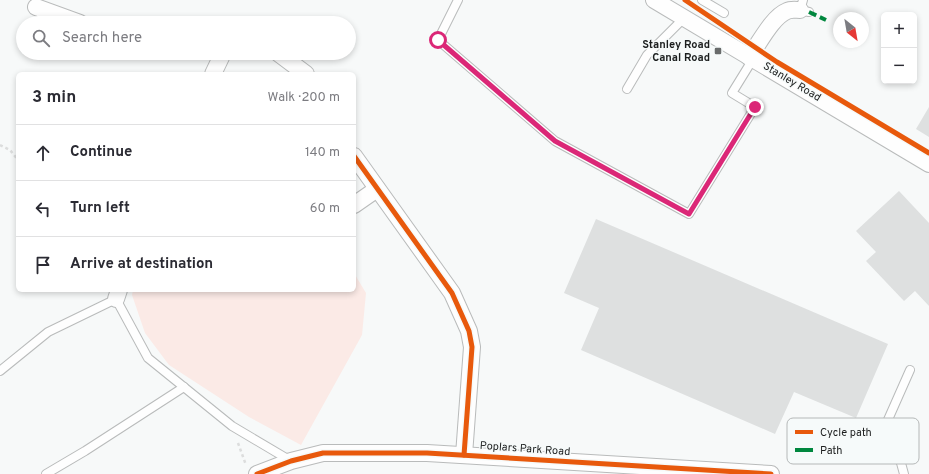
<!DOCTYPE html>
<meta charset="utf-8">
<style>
body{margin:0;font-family:Overpass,sans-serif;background:#f2f2f3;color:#2b2b33}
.controls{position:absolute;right:12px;top:12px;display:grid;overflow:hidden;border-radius:6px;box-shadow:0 2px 6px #0003}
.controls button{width:36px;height:36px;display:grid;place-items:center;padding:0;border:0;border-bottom:1px solid #e1e1e2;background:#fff;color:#2b2b33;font:20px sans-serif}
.compass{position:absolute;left:833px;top:12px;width:36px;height:36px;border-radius:50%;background:#fff;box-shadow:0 2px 6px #0003;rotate:149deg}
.stop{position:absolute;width:12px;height:12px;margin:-9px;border:3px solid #db2777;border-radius:50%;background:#fff}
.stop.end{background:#db2777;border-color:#fff;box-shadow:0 1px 4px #0008}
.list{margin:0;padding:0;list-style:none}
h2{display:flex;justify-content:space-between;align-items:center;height:52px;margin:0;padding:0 16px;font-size:17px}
h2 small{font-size:13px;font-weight:400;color:#7c7c81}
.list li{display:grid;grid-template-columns:26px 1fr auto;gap:12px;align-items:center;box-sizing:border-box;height:56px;padding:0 16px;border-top:1px solid #e1e1e2}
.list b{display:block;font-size:15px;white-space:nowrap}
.list em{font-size:13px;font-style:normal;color:#7c7c81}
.icon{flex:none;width:22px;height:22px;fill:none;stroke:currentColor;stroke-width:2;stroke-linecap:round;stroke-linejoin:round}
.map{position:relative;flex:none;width:929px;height:474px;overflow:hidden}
.search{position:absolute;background:#fff;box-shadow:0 2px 6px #0003;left:16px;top:16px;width:340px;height:44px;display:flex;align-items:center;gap:10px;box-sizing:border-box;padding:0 14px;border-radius:22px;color:#7c7c81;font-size:15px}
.panel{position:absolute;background:#fff;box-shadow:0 2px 6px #0003;left:16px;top:72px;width:340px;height:220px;border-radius:6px}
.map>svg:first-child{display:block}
</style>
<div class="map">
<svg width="929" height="474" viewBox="0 0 929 474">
<rect width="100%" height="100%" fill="#f7f9f9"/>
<polygon fill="#fbeae6" points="354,273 366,293 362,335 301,445 249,417 169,365 145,333 132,295 133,290 354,290"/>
<g fill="#dee0e0">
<polygon points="929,107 929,137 916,129"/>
<polygon points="899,191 929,223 929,306 915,291 904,301 866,261 876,252 856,231"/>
<polygon points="596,219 888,344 856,418 794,392 775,434 581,350 599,308 564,293"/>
</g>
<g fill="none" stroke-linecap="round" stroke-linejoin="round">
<defs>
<g id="service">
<polyline points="458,0 438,40 555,141 689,214 755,107 732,93 753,59"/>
<polyline points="702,0 724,13"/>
<polyline points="803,0 800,10 809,12"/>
<polyline points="627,89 647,55 684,18"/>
<polyline points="0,371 48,332 116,299 148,358 232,426 291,461"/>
<polyline points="46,474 85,451 184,387"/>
<polyline points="904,474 901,463 883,431 910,370"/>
</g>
<g id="minor">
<polyline points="654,0 929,164"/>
<polyline points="36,7 80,23"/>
<polyline points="278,53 306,74"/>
<path d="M749 57C759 44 772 17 787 11 791 9 796 10 800 10"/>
<polyline points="213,74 223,53"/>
<polyline points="354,156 452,293 469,331 472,347 464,455"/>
<polyline points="354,205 377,189"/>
<polyline points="116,299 119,290"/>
<polyline points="257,474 291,461 323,453 427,453 771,474"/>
</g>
</defs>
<use href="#service" stroke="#b9bbbb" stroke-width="10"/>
<use href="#minor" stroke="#b9bbbb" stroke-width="18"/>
<g stroke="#dcdddd" stroke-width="2.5" stroke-dasharray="3 3" stroke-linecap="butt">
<polyline points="0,145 10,150 18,160"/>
<polyline points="238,443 246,465"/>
</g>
<use href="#service" stroke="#fefefe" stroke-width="8"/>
<use href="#minor" stroke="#fefefe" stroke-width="16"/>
<polyline stroke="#00873e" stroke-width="4" stroke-dasharray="8 4" stroke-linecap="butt" points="809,12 826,20"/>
<defs>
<g id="cycleway">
<polyline points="685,0 777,62 929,153"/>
<polyline points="354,156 452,293 469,331 472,347 464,455"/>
<polyline points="257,474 291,461 323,453 427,453 771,474"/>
</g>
</defs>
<use href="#cycleway" stroke="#f6fafa" stroke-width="8"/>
<use href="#cycleway" stroke="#e8590c" stroke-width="5"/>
</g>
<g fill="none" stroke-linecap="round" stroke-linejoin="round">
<polyline stroke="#db2777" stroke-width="5" points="438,40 555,141 689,214 755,107"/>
</g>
<rect fill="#696b6b" stroke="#f6fafa" stroke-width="1.5" x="714" y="47" width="8" height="8" rx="2"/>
<g text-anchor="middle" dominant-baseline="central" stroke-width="3" stroke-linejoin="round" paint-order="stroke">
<g font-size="11" font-weight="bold" fill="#1c1e1e" stroke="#f6fafa" text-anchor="end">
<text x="710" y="45">Stanley Road<tspan x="710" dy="13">Canal Road</tspan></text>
</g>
<g font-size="11" fill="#1c1e1e" stroke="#f6fafa">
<text transform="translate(792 82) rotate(31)">Stanley Road</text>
<text transform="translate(525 449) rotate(4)">Poplars Park Road</text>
</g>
</g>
<rect x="787" y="418" width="132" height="46" rx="6" fill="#f6fafa" stroke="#b5b8b8" stroke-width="1"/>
<rect x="795" y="430" width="18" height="4" fill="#e8590c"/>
<rect x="795" y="448" width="18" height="4" fill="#00873e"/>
<g font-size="11" fill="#1c1e1e">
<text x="820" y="436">Cycle path</text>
<text x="820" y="454">Path</text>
</g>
</svg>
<div class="controls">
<button>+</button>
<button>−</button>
</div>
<svg class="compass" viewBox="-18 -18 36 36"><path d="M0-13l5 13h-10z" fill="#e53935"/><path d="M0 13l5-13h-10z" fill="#7c7c81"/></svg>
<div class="stop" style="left:438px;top:40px"></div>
<div class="stop end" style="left:755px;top:107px"></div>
<div class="search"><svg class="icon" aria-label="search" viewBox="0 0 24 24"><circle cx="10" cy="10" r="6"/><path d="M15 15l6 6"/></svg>Search here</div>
<section class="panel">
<h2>3 min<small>Walk · 200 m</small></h2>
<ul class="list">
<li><svg class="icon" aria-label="ahead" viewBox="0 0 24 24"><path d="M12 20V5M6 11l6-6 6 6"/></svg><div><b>Continue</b></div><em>140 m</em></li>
<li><svg class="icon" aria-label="left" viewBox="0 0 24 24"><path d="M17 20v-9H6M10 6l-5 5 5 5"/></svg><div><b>Turn left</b></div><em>60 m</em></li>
<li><svg class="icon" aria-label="arrive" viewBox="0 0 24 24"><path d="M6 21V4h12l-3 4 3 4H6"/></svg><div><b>Arrive at destination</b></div></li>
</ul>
</section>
</div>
